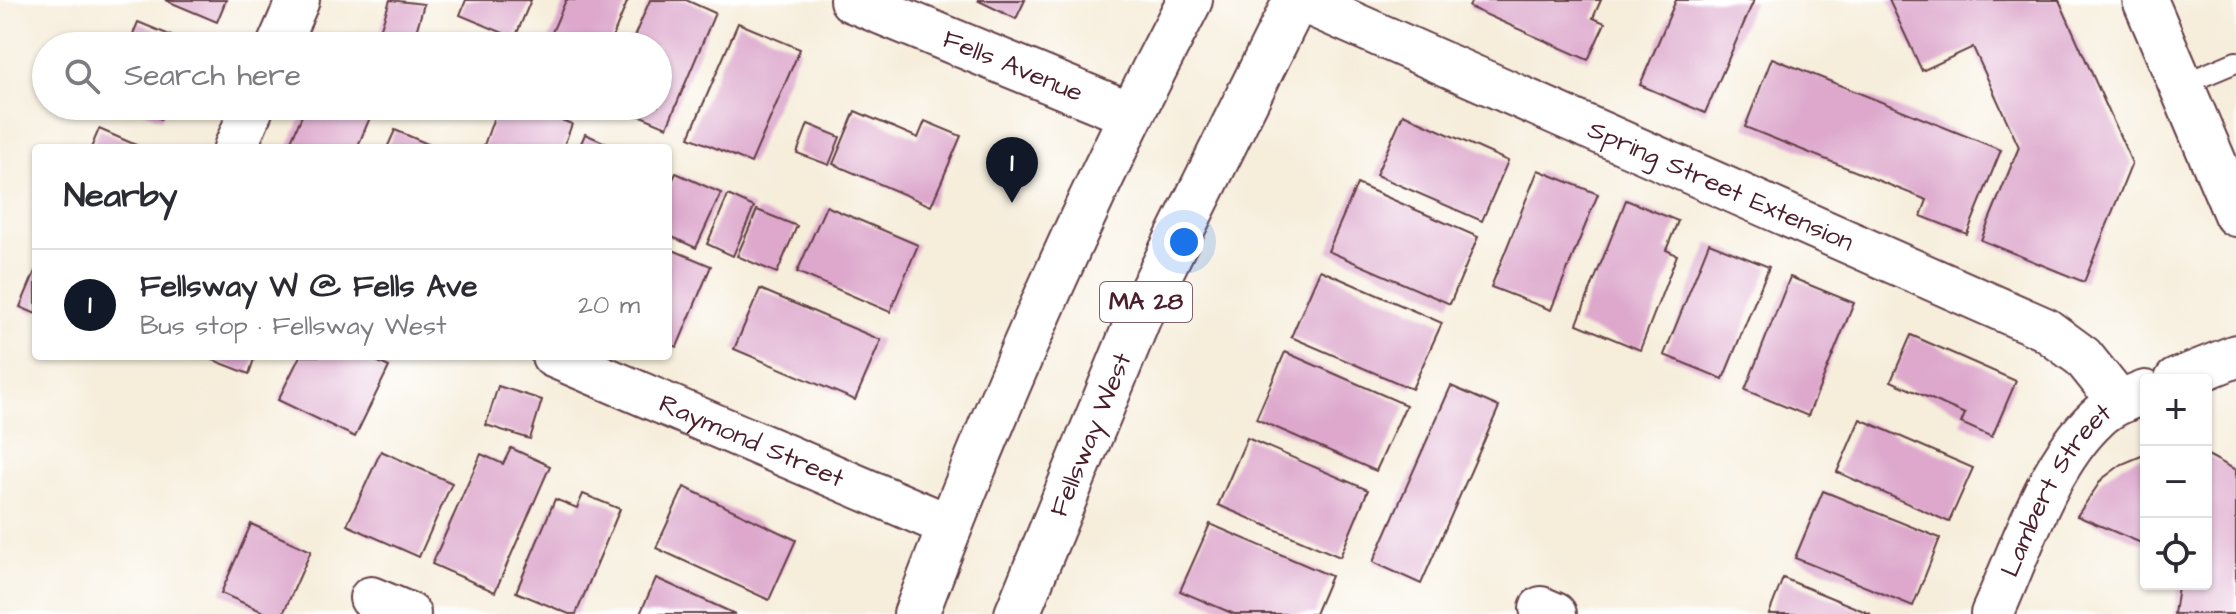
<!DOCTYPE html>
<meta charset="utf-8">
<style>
body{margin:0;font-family:"Architects Daughter",sans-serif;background:#f2f2f3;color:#2b2b33}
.controls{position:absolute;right:24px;bottom:24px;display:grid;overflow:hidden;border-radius:8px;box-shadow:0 2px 6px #0004}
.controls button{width:72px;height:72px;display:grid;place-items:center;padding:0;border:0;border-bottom:2px solid #e1e1e2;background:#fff;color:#2b2b33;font:40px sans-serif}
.you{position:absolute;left:1184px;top:242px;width:28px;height:28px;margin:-20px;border:6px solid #fff;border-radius:50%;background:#1a73e8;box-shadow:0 0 0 12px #1a73e833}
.badge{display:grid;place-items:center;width:52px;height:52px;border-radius:50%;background:#111827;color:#fff;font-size:26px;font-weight:700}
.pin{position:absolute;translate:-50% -66px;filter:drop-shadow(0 2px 4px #0008)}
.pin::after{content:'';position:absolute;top:42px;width:28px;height:24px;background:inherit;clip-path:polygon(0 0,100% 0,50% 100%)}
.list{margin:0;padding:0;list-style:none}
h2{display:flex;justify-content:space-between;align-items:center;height:104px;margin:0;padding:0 32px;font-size:34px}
h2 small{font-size:26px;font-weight:400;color:#7c7c81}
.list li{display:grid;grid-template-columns:52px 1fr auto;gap:24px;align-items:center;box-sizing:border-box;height:112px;padding:0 32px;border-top:2px solid #e1e1e2}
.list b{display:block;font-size:30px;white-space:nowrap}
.list p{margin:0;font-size:26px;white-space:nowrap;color:#7c7c81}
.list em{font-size:26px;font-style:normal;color:#7c7c81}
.icon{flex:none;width:44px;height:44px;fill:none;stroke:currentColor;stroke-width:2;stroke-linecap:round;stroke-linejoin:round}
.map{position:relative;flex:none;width:2236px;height:614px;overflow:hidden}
.search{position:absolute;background:#fff;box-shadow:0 2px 6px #0004;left:32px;top:32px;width:640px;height:88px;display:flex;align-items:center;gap:20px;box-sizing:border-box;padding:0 28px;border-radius:44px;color:#7c7c81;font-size:30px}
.panel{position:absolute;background:#fff;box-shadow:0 2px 6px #0004;left:32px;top:144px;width:640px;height:216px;border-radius:8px}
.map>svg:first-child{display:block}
</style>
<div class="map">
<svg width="2236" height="614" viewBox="0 0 2236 614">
<rect width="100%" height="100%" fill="#fff"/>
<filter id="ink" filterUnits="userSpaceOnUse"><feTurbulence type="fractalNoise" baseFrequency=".0125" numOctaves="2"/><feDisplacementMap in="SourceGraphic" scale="16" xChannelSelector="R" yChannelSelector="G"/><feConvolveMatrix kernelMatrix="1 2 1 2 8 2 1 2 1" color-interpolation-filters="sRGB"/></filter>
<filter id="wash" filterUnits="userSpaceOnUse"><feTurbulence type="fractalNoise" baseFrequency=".006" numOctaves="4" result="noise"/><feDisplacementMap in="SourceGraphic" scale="32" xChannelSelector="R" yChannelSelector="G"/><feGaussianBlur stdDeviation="1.8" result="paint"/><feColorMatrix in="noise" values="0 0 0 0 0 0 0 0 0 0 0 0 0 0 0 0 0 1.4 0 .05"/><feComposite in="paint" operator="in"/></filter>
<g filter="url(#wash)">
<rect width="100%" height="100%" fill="#f6edda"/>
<g id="blocks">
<g fill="#dda8cc">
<polygon points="165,0 226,0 217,22"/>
<polygon points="390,0 424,4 412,46 378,37"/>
<polygon points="466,0 531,0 515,38 460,15"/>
<polygon points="566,0 628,0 609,46 546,46"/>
<polygon points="650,0 686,0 715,13 667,127 617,106 658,106 658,46 630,46"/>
<polygon points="977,0 1025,0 1016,19"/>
<polygon points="1472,0 1601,0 1593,18 1605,23 1588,60 1469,7"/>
<polygon points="1676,0 1754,0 1705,113 1640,85"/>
<polygon points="1889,0 2059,0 2132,163 2084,282 1981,240 2019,147 1973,47 1922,71"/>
<polygon points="138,22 196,46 128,46"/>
<polygon points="738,23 800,49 751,163 689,137"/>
<polygon points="1772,58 2001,150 1967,234 1921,216 1927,200 1745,127"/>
<polygon points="130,106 167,106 161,119"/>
<polygon points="306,106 356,106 372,113 357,148 288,148"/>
<polygon points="498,106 523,106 572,124 563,148 483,148"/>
<polygon points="855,111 918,138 925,121 961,136 931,206 833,164"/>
<polygon points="1403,114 1508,161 1482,221 1376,175"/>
<polygon points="808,124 840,137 829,165 797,153"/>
<polygon points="99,129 143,148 91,148"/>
<polygon points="395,130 437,148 387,148"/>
<polygon points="585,134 617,148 579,148"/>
<polygon points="1538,170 1598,194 1551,310 1491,287"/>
<polygon points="676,173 721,193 696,248 668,235 668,190"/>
<polygon points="1357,184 1478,237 1450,304 1328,251"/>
<polygon points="728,195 754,207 733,256 707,244"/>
<polygon points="1626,200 1678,221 1666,250 1677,255 1640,350 1577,324"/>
<polygon points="826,206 918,245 890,312 797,272"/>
<polygon points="757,210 797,226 777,273 737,256"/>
<polygon points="1709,243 1769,267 1723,379 1664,355"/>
<polygon points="668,248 711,266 677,347 668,343"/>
<polygon points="36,269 36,314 20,307"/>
<polygon points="1320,270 1442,323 1412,389 1291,337"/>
<polygon points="1790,277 1854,303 1808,416 1745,390"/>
<polygon points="760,289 881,340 855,400 734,349"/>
<polygon points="1911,335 2016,381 1992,437 1961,423 1965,414 1891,381"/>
<polygon points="1285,352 1406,405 1376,471 1256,419"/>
<polygon points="203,356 255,356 249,374"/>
<polygon points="300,356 366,356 389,367 355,437 278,400"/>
<polygon points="498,386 542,400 530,439 486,425"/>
<polygon points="1451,386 1499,407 1421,584 1373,562"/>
<polygon points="1860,419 1973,468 1949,522 1837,472"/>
<polygon points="1247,438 1368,490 1340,557 1218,505"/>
<polygon points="511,448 550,466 495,592 432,564 481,454 503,464"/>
<polygon points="381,451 452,483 419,557 347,525"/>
<polygon points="2146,454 2146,545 2077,516 2102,479 2122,464"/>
<polygon points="2206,454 2236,470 2236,614 2174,614 2178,586 2172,584 2206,584"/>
<polygon points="684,487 796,540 769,600 656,548"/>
<polygon points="1823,491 1940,538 1913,606 1795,558"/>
<polygon points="583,494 620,509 576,614 569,614 516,592 555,499 577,508"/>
<polygon points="251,524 311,551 283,614 268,614 221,593"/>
<polygon points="1210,524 1331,576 1315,614 1234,614 1180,591"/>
<polygon points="656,578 735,614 640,614"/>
<polygon points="1783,578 1871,614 1769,614"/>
</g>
</g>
</g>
<g filter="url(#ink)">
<use href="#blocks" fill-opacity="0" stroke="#643e45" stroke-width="2"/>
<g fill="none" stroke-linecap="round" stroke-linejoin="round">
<defs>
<polyline id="lane" points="2181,85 2236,62"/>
<g id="street">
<path id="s1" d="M1300 0 2045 329 2083 357 2119 402"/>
<polyline points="278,46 298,0"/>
<polyline points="235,148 253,106"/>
<path id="s2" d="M553 356 950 526"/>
<polyline points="2176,380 2236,356"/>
<polyline points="371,598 409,614"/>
<polyline points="1541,608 1555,614"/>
<path id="s3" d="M1992 614C2020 553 2047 464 2097 418 2110 405 2128 399 2145 392"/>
</g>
<g id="secondary">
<path id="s4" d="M852 0 1130 114"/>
</g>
<g id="primary">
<polyline points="2145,0 2236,214"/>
<path d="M916 614C996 404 1085 199 1190 0"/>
<path id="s5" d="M1017 614 1141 312 1296 0"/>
</g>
</defs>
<use href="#lane" stroke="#643e45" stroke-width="24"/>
<use href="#street" stroke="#643e45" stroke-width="46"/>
<use href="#secondary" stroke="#643e45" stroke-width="48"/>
<use href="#primary" stroke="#643e45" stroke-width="48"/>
<use href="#lane" stroke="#fff" stroke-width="20"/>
<use href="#street" stroke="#fff" stroke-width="42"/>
<use href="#secondary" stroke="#fff" stroke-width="44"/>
<use href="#primary" stroke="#fff" stroke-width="44"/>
</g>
</g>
<g text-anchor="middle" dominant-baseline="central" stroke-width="8" stroke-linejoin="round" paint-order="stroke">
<rect fill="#fff" stroke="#80626b" stroke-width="2" x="1100" y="282" width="92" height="40" rx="6"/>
<g font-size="24" font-weight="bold" fill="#4a1f2b">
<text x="1146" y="302">MA 28</text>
</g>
<g font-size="26" fill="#4a1f2b" stroke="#fff">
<text stroke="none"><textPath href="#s4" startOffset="174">Fells Avenue</textPath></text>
<text stroke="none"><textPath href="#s1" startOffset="460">Spring Street Extension</textPath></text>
<text stroke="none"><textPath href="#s5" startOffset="194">Fellsway West</textPath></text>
<text stroke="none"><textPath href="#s2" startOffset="216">Raymond Street</textPath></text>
<text stroke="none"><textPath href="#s3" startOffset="140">Lambert Street</textPath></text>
</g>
</g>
</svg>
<div class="controls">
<button>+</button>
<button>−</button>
<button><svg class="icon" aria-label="locate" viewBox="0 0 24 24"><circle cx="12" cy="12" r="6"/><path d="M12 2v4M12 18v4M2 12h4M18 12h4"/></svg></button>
</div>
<div class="you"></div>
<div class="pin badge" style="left:1012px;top:203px">1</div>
<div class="search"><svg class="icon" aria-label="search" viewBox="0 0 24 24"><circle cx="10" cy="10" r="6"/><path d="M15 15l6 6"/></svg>Search here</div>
<section class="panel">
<h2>Nearby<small></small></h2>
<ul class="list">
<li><span class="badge">1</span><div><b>Fellsway W @ Fells Ave</b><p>Bus stop · Fellsway West</p></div><em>20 m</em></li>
</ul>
</section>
</div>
